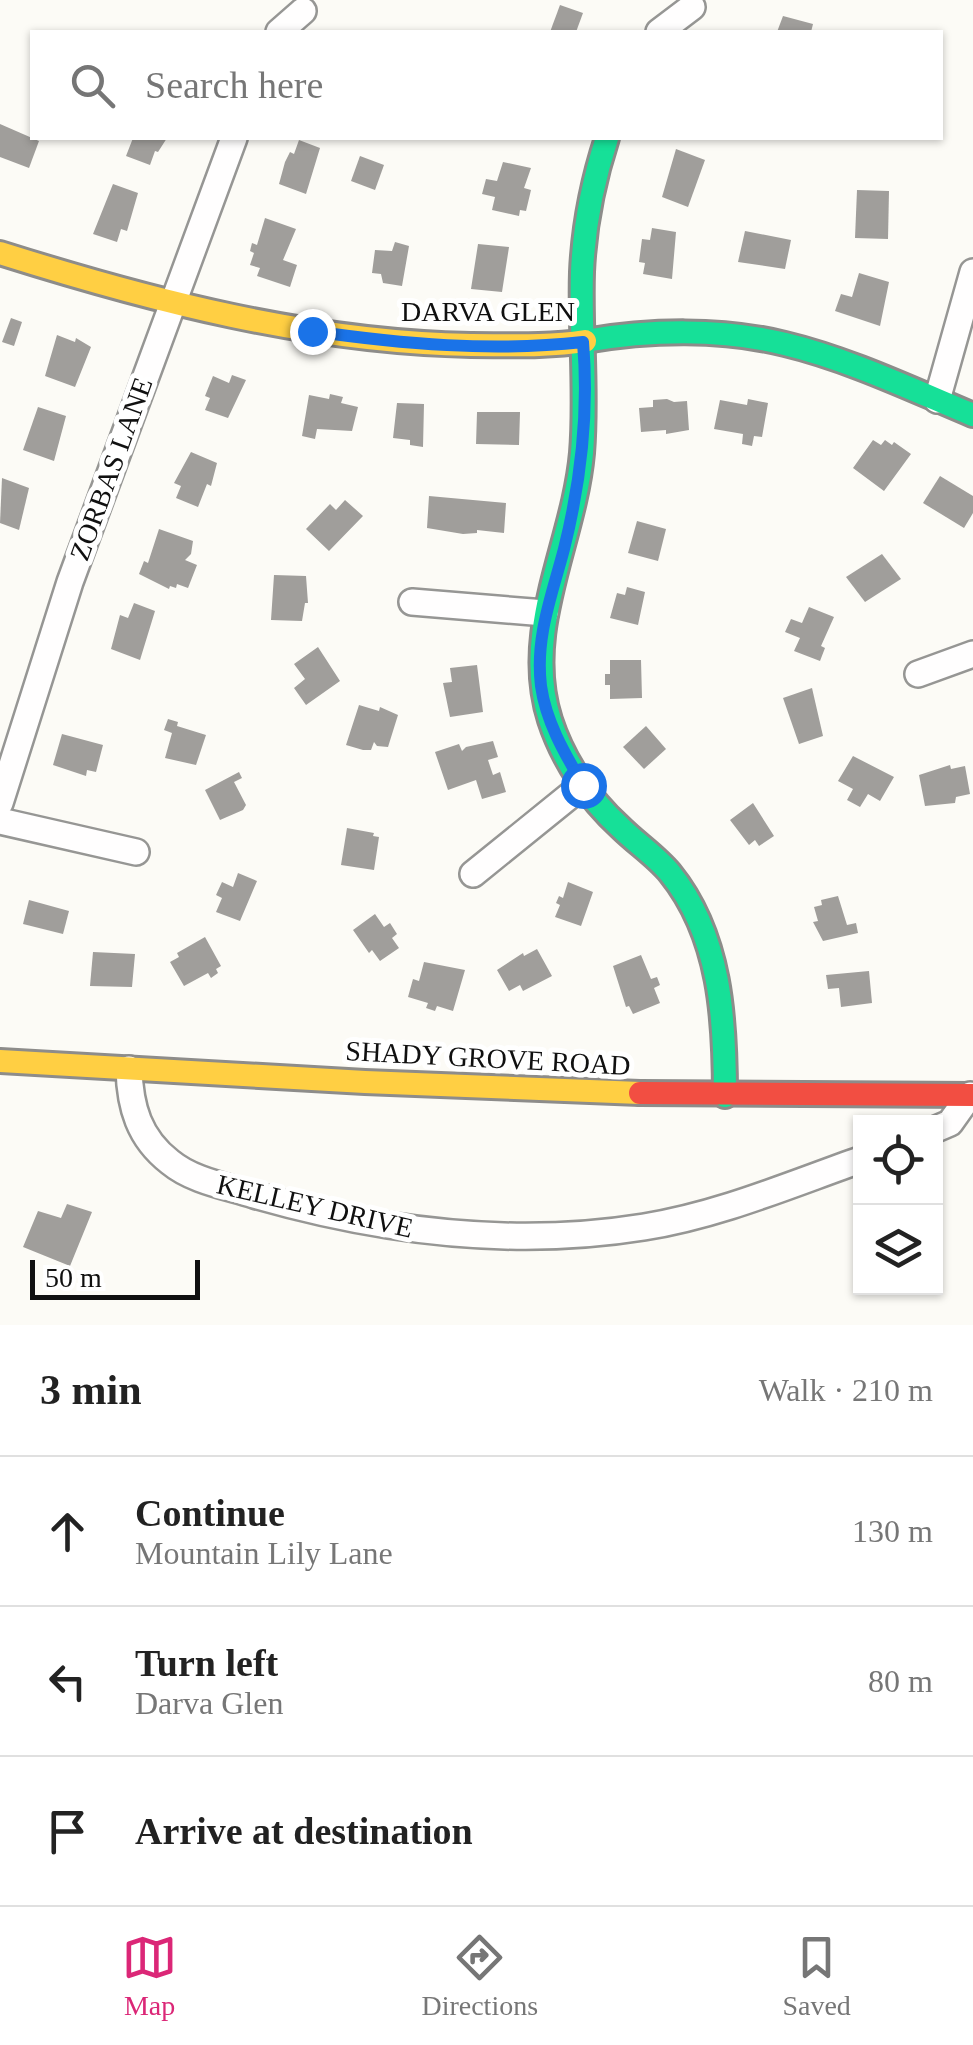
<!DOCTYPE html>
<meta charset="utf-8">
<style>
body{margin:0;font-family:"Times New Roman",serif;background:#f2f2f2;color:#222}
.controls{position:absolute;right:30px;bottom:30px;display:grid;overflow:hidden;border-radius:0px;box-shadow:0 2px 8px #0004}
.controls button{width:90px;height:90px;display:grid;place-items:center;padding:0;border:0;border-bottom:2px solid #e0e0e0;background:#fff;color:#222;font:50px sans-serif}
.scale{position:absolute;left:30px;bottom:25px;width:170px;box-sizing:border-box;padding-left:10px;border:5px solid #101010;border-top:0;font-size:28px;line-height:35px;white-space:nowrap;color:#101010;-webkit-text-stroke:8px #fff;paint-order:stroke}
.stop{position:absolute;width:30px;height:30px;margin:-22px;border:8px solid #1a73e8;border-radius:50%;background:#fff}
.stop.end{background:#1a73e8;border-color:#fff;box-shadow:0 2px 10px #0008}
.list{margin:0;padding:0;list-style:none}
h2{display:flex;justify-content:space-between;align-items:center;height:130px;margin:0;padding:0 40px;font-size:42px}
h2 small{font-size:32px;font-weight:400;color:#767676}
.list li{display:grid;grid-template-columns:65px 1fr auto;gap:30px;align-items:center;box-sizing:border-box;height:150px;padding:0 40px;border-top:2px solid #e0e0e0}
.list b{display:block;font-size:38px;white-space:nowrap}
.list p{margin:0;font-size:32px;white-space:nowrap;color:#767676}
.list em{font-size:32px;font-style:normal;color:#767676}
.icon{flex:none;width:55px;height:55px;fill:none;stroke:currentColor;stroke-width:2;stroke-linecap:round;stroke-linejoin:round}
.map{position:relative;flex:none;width:973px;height:1325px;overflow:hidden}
.search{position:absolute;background:#fff;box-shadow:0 2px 8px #0004;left:30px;right:30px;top:30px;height:110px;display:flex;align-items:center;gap:25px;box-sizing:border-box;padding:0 35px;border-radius:0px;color:#767676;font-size:38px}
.sheet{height:580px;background:#fff}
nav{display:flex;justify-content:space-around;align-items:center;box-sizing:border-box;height:140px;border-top:2px solid #e0e0e0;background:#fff;font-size:28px;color:#767676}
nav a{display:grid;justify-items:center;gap:5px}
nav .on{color:#db2777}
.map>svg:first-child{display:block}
</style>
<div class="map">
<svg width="973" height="1325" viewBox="0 0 973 1325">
<rect width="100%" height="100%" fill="#fcfbf6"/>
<g fill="#a09e9b">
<polygon points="560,5 583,13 576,32 550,32"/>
<polygon points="783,16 813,24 811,32 777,32"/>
<polygon points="0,124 39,141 29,168 0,157"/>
<polygon points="133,138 167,138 158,152 155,151 150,165 126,156"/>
<polygon points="299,140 320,148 306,194 279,184 285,162 290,152 294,154"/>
<polygon points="676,149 705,160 688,207 662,197"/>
<polygon points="360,156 384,165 375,190 351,181"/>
<polygon points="503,162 531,168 524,188 531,190 526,211 520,210 519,216 492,210 495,197 482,194 486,179 497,181"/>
<polygon points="113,184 138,193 127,231 121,229 117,242 93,234"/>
<polygon points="857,190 889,191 888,239 855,238"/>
<polygon points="265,218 296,229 283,260 297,265 290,287 257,276 260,268 250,265 254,253 250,251 252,243 257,245"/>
<polygon points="652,228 676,232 672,279 643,274 645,263 639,262 642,239 650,240"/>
<polygon points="745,231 791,240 785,269 738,262"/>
<polygon points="395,242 409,246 402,286 383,283 381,274 372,273 375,250 392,251"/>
<polygon points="478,244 509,247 502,292 471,289"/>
<polygon points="859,273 889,282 880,326 835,311 841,294 852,297"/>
<polygon points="11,318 22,322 14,346 2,342"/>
<polygon points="57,335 75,342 76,338 91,347 75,387 45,376"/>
<polygon points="232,375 246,380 228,418 205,410 210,398 205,396 213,376 229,383"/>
<polygon points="330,394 343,397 341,403 358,407 352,431 317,429 315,439 302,436 309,395 329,399"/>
<polygon points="667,399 674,402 687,401 689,430 666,434 666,430 641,432 639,408 653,407 653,400"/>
<polygon points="748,399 768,403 762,437 754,436 752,446 742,444 743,434 714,429 720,400 747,405"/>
<polygon points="397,403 424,404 423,447 410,445 410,440 393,438"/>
<polygon points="38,407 66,416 54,461 23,450"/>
<polygon points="477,412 520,412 519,445 476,444"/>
<polygon points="873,440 881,445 885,440 892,445 894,442 911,454 884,491 853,468"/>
<polygon points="191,452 217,463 211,486 207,484 198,507 176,498 181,486 174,483"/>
<polygon points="940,476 973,496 973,513 964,528 923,503"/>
<polygon points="2,478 29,488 19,530 0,523"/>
<polygon points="429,496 506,503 504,533 477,530 477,533 463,534 427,528"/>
<polygon points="345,500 363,516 329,551 306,529 330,504 336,510"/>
<polygon points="637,521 666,529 658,561 628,553"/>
<polygon points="159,529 193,541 191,554 185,560 197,565 188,588 177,584 176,588 170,586 169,589 139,574 144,561 148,563"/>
<polygon points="882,554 901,579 865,602 846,577"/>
<polygon points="274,575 306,576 308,603 305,603 302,621 271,620"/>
<polygon points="627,587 645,592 638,625 610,618 617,593 625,595"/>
<polygon points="134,603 155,611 140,660 111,649 120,615 128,618"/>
<polygon points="809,607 834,617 821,646 825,648 820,661 794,651 800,638 785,632 791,619 802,623"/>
<polygon points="318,647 340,681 306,705 294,688 305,679 294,664"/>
<polygon points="610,660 641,660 642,698 610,699 610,685 605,685 605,674 610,674"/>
<polygon points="477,665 483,712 450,717 443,683 452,682 450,668"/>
<polygon points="812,688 823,736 799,744 783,698"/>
<polygon points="359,705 379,711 380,707 398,715 388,747 377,746 374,742 371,750 363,750 346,745"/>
<polygon points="168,719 178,722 177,726 206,735 196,765 165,758 172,733 164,730"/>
<polygon points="646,726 666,749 644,769 623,747"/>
<polygon points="62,734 103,745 96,772 87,770 86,776 53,765"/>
<polygon points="493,741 498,757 488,760 493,775 500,772 506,792 482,799 476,780 448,790 435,752 459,744 462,751 466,747"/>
<polygon points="853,756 894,777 880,801 868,794 860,807 847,800 853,789 838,781"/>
<polygon points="950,765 951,769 965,766 970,794 956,797 955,803 925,806 919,775"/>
<polygon points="239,772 242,778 234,782 246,805 243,810 220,820 205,790"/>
<polygon points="753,803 774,836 759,846 755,840 749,845 730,820"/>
<polygon points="347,828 374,833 373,836 379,837 374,870 341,865"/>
<polygon points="238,873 257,881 240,921 216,912 222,898 216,895 222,882 233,887"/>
<polygon points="568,882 593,892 581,926 555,917 560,905 556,903 559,896 563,898"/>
<polygon points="838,896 847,925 856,923 858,933 823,941 813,922 818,921 814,907 822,905 821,900"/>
<polygon points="29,900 69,911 63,934 23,924"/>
<polygon points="375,914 384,927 390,923 397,934 392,938 399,948 380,961 372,950 369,953 353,930"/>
<polygon points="205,937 221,966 216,969 218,973 211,978 208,973 184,986 170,962 179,957 177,953"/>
<polygon points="537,949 552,976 523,991 520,985 509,991 497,970 523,953 524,956"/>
<polygon points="93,952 135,954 132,987 90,986"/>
<polygon points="641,955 651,979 657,977 660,985 654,988 660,1003 633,1014 629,1006 626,1007 613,966"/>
<polygon points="424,962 465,970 453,1011 437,1006 435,1011 426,1008 428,1003 408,997 413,979 419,981"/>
<polygon points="869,971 872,1003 841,1007 839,988 828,989 826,975"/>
<polygon points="67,1204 92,1212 70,1266 23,1247 38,1211 61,1218"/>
</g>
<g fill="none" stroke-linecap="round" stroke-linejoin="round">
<defs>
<g id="street">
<polyline points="279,32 303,11"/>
<polyline points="659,32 692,7"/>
<polyline points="937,400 973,272"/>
<polyline points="412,602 545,613"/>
<polyline points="918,674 973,654"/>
<polyline points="0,803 70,582 234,138"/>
<polyline points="0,821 136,852"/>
<polyline points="473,874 583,785"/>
<path d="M129 1069C130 1107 139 1138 170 1162 193 1181 226 1186 254 1195 379 1231 514 1248 644 1227 719 1215 789 1185 860 1160"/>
<polyline points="936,1129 950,1123 970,1095"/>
</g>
<g id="fast">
<path d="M607 138C593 181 584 226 582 272 580 332 587 393 582 453 574 543 521 629 550 720 563 760 589 799 620 827 636 843 656 856 670 873 721 936 725 1019 725 1096"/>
<path d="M585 341C649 330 721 328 785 344 848 359 913 390 973 415"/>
</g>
<g id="slow">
<path d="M0 253C152 301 310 342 471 345 509 345 546 347 585 341"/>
<polyline points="0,1061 365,1082 640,1093"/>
</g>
<polyline id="jam" points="640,1093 973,1095"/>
</defs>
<use href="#street" stroke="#969694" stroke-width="30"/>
<use href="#fast" stroke="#8d8c8a" stroke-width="28"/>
<use href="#slow" stroke="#8d8c8a" stroke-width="28"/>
<use href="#jam" stroke="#8d8c8a" stroke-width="28"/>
<use href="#street" stroke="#fffefe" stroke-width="25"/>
<use href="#fast" stroke="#16e098" stroke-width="22"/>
<use href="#slow" stroke="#ffcf43" stroke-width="22"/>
<use href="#jam" stroke="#f24e42" stroke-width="22"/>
</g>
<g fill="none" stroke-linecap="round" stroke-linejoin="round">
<path stroke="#1a73e8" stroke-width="12" d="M312 331C401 344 493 352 583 342 589 412 581 481 564 549 552 595 535 637 541 686 546 722 565 754 583 785"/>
</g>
<g text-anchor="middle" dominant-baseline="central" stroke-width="10" stroke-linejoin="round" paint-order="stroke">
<g font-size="28" fill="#101010" stroke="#fff">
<text x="488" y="311">DARVA GLEN</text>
<text transform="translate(111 469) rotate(-70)">ZORBAS LANE</text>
<text transform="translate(488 1058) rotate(3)">SHADY GROVE ROAD</text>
<text transform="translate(315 1206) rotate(13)">KELLEY DRIVE</text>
</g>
</g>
</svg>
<div class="controls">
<button><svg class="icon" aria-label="locate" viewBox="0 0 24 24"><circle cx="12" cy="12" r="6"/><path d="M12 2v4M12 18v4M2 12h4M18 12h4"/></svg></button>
<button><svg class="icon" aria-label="layers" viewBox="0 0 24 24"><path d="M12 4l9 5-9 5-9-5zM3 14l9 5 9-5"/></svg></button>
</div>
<div class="scale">50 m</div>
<div class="stop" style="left:583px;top:785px"></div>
<div class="stop end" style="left:312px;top:331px"></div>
<div class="search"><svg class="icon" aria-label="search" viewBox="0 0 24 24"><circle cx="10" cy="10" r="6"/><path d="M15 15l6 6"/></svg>Search here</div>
</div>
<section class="sheet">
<h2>3 min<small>Walk · 210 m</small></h2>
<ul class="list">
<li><svg class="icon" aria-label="ahead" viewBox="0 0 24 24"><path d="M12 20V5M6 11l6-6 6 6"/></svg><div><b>Continue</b><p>Mountain Lily Lane</p></div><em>130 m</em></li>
<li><svg class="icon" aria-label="left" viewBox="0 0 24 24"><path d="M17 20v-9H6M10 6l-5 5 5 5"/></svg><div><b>Turn left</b><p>Darva Glen</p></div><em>80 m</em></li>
<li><svg class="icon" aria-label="arrive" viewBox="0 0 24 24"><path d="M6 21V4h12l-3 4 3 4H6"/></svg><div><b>Arrive at destination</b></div></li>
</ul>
</section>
<nav>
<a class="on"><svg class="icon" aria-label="map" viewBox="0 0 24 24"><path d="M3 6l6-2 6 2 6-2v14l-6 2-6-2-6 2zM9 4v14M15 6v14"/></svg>Map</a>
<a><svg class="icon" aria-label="directions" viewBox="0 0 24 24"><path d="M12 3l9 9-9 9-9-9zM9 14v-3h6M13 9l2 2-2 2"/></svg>Directions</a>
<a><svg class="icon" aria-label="saved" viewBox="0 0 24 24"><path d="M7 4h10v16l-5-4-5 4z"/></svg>Saved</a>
</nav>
